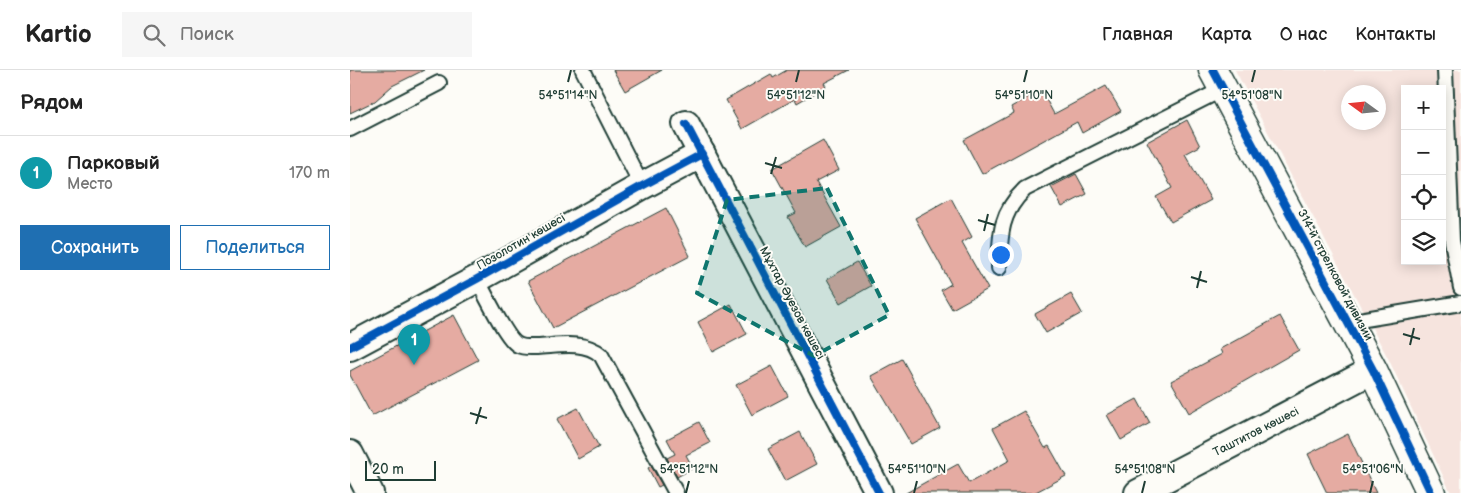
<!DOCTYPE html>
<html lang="ru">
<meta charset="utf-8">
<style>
body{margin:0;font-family:"Balsamiq Sans",sans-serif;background:#f6f6f6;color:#222}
.controls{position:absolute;right:15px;top:15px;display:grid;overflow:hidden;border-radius:0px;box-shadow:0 2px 12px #0003}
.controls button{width:45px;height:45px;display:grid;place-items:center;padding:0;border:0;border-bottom:1px solid #e0e0e0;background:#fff;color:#222;font:25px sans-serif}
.compass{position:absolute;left:991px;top:15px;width:45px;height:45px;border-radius:50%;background:#fff;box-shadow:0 2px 12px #0003;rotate:285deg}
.scale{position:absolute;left:15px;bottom:12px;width:71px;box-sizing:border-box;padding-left:5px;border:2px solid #1f3d34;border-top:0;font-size:14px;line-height:18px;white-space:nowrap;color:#1f3d34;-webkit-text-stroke:4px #fdfcf7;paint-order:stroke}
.you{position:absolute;left:650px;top:184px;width:18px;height:18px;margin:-12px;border:4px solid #fff;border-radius:50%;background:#1a73e8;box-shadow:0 0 0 8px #1a73e833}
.badge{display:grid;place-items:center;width:32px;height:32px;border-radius:50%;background:#1f6fb2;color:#fff;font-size:16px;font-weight:700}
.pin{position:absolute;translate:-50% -41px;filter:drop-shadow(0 1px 2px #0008)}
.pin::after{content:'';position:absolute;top:26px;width:18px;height:15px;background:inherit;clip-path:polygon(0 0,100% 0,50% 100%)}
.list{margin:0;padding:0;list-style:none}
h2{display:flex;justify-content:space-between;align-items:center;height:65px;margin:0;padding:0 20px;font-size:21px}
h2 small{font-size:16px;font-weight:400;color:#767676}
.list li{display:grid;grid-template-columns:32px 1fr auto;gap:15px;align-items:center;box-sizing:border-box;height:75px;padding:0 20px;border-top:1px solid #e0e0e0}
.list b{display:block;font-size:19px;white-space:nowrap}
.list p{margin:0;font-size:16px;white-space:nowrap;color:#767676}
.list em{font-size:16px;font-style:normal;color:#767676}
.actions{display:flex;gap:10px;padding:15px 20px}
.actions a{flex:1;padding:11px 0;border:1px solid #1f6fb2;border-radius:0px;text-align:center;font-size:18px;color:#1f6fb2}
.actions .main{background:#1f6fb2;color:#fff}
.icon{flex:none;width:28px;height:28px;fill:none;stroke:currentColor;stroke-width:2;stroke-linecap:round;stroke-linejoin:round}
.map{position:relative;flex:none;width:1111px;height:423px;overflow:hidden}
header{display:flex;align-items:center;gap:30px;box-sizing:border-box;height:70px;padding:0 25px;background:#fff;border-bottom:1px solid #e0e0e0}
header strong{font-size:24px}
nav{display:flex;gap:28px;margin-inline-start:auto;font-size:18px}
.search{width:350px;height:45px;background:#f6f6f6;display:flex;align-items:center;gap:12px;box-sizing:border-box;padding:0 18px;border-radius:0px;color:#767676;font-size:19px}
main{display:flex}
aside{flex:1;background:#fff}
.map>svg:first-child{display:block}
</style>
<header>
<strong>Kartio</strong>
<div class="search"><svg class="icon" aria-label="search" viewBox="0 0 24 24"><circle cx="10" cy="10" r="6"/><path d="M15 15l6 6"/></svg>Поиск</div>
<nav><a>Главная</a><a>Карта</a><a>О нас</a><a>Контакты</a></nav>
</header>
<main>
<aside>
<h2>Рядом<small></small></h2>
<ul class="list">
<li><span class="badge" style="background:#0f9aa8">1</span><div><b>Парковый</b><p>Место</p></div><em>170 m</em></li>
</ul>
<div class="actions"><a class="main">Сохранить</a><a>Поделиться</a></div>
</aside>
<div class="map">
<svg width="1111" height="423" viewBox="0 0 1111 423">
<rect width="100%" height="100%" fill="#fdfcf7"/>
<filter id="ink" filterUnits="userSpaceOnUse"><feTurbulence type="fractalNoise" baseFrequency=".02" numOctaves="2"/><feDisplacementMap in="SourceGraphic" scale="10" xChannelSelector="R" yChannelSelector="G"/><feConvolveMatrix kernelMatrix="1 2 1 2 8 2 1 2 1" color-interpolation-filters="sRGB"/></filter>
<g filter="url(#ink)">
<path fill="#f6e4de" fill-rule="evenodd" d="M885 0H1111V423H1101L1039 290ZM1055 19H1092V191H1055ZM998 22H1028V52H998Z"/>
<g fill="#e5aba2" stroke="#1f3d34">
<polygon points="0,0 74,0 42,16 25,31 0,43"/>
<polygon points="263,0 312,0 275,21"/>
<polygon points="437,0 499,0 474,13 476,16 447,33 445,29 392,59 376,30 421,4 423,8"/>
<polygon points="756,16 771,41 732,63 727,52 632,104 614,70 664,43 661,37 691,20 704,44"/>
<polygon points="837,50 850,76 835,84 861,130 821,152 806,127 822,118 797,72"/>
<polygon points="473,70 489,100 466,112 491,157 455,177 438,147 446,143 422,99"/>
<polygon points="726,104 737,124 712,137 701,117"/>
<polygon points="601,128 622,167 612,173 638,219 602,239 591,220 601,214 565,148"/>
<polygon points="316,138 340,186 203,258 178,211"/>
<polygon points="507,192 521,216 491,233 477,209"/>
<polygon points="721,224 732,243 696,263 685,244"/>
<polygon points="381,234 397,264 363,282 348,252"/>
<polygon points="104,245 128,290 22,346 0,305 0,301"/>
<polygon points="930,246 949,280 839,343 821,311 872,284 870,279"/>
<polygon points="552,289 590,358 561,374 521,306"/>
<polygon points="422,296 438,326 402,345 386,315"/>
<polygon points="787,329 800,353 771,370 757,345"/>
<polygon points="228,338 249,377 228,389 207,349"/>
<polygon points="674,341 695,378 699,376 716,406 684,423 556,423 608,394 619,413 660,390 643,358"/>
<polygon points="349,352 360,373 336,385 343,398 327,407 317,388 325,384 317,369"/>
<polygon points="450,362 467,394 435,411 418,379"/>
<polygon points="998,364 1026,423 977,423 958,384"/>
<polygon points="301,396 312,415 308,417 298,398"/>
</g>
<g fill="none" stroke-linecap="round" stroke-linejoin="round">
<defs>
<g id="lane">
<polyline points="233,0 292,116"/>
<polyline points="1095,0 1102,171 1111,218"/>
<polyline points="0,59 89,13"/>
<path d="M649 198C650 165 650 143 675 119L873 19"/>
<path d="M127 209C134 222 157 270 168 275 174 278 181 277 187 277 208 276 234 270 251 285L326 423"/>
<polyline points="997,252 1111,233"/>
</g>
<g id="street">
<polyline points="336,54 529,423"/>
<polyline points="0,277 127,209 292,116 352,84"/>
<polyline points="0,384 20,423"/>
<polyline points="788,423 1023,300"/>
</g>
<polyline id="secondary" points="863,0 1023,300 1081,423"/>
</defs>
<use href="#lane" stroke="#1f3d34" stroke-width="18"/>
<use href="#street" stroke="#1f3d34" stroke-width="30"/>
<use href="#secondary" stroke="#1f3d34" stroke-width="31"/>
<use href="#lane" stroke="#fdfcf7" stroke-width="14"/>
<use href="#street" stroke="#fdfcf7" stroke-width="26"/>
<use href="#secondary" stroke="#fdfcf7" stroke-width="28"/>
<defs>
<g id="cycleway">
<polyline points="863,0 1023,300 1081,423"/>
<polyline points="336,54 529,423"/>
<polyline points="0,277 127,209 292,116 352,84"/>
</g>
</defs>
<use href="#cycleway" stroke="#fdfcf7" stroke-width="11"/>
<use href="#cycleway" stroke="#0057b8" stroke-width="8"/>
</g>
</g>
<path fill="#0f766e" fill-opacity="0.2" stroke="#0f766e" stroke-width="4" stroke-dasharray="10 6" stroke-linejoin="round" d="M477 118 539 245 464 286 347 223 377 130Z"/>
<path fill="none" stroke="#1f3d34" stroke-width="2" d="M218 12 221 0M446 12 449 0M674 12 677 0M902 12 905 0M415 93 432 98M421 104 426 87M628 150 645 155M634 161 638 144M841 207 857 212M847 218 851 201M1053 264 1070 269M1060 275 1064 258M120 343 137 348M126 354 131 337M336 423 339 411M564 423 567 411M792 423 795 411M1020 423 1023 411"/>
<g text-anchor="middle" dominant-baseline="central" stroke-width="4" stroke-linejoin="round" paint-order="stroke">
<g font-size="12" fill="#1f3d34" stroke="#fdfcf7">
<text transform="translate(171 172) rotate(-30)">Позолотин көшесі</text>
<text transform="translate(985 205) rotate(62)">314-й стрелковой дивизии</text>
<text transform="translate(442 233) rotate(62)">Мұхтар Әуезов көшесі</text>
<text transform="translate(906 362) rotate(-27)">Таштитов көшесі</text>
</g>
</g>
<g font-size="12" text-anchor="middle" fill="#1f3d34" stroke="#fdfcf7" stroke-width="4" stroke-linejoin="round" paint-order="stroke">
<text x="218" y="29">54°51'14"N</text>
<text x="446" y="29">54°51'12"N</text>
<text x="674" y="29">54°51'10"N</text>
<text x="902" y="29">54°51'08"N</text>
<text x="339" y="403">54°51'12"N</text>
<text x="567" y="403">54°51'10"N</text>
<text x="795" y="403">54°51'08"N</text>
<text x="1023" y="403">54°51'06"N</text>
</g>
</svg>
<div class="controls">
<button>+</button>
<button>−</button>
<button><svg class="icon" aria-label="locate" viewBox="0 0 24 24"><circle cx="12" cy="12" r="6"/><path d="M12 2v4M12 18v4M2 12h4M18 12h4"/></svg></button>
<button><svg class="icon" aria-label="layers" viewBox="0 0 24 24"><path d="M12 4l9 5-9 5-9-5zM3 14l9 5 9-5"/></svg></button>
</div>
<svg class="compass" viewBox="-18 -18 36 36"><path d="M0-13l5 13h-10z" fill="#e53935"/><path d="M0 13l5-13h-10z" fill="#767676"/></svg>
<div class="scale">20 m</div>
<div class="you"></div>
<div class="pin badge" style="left:64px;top:295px;background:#0f9aa8">1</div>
</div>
</main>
